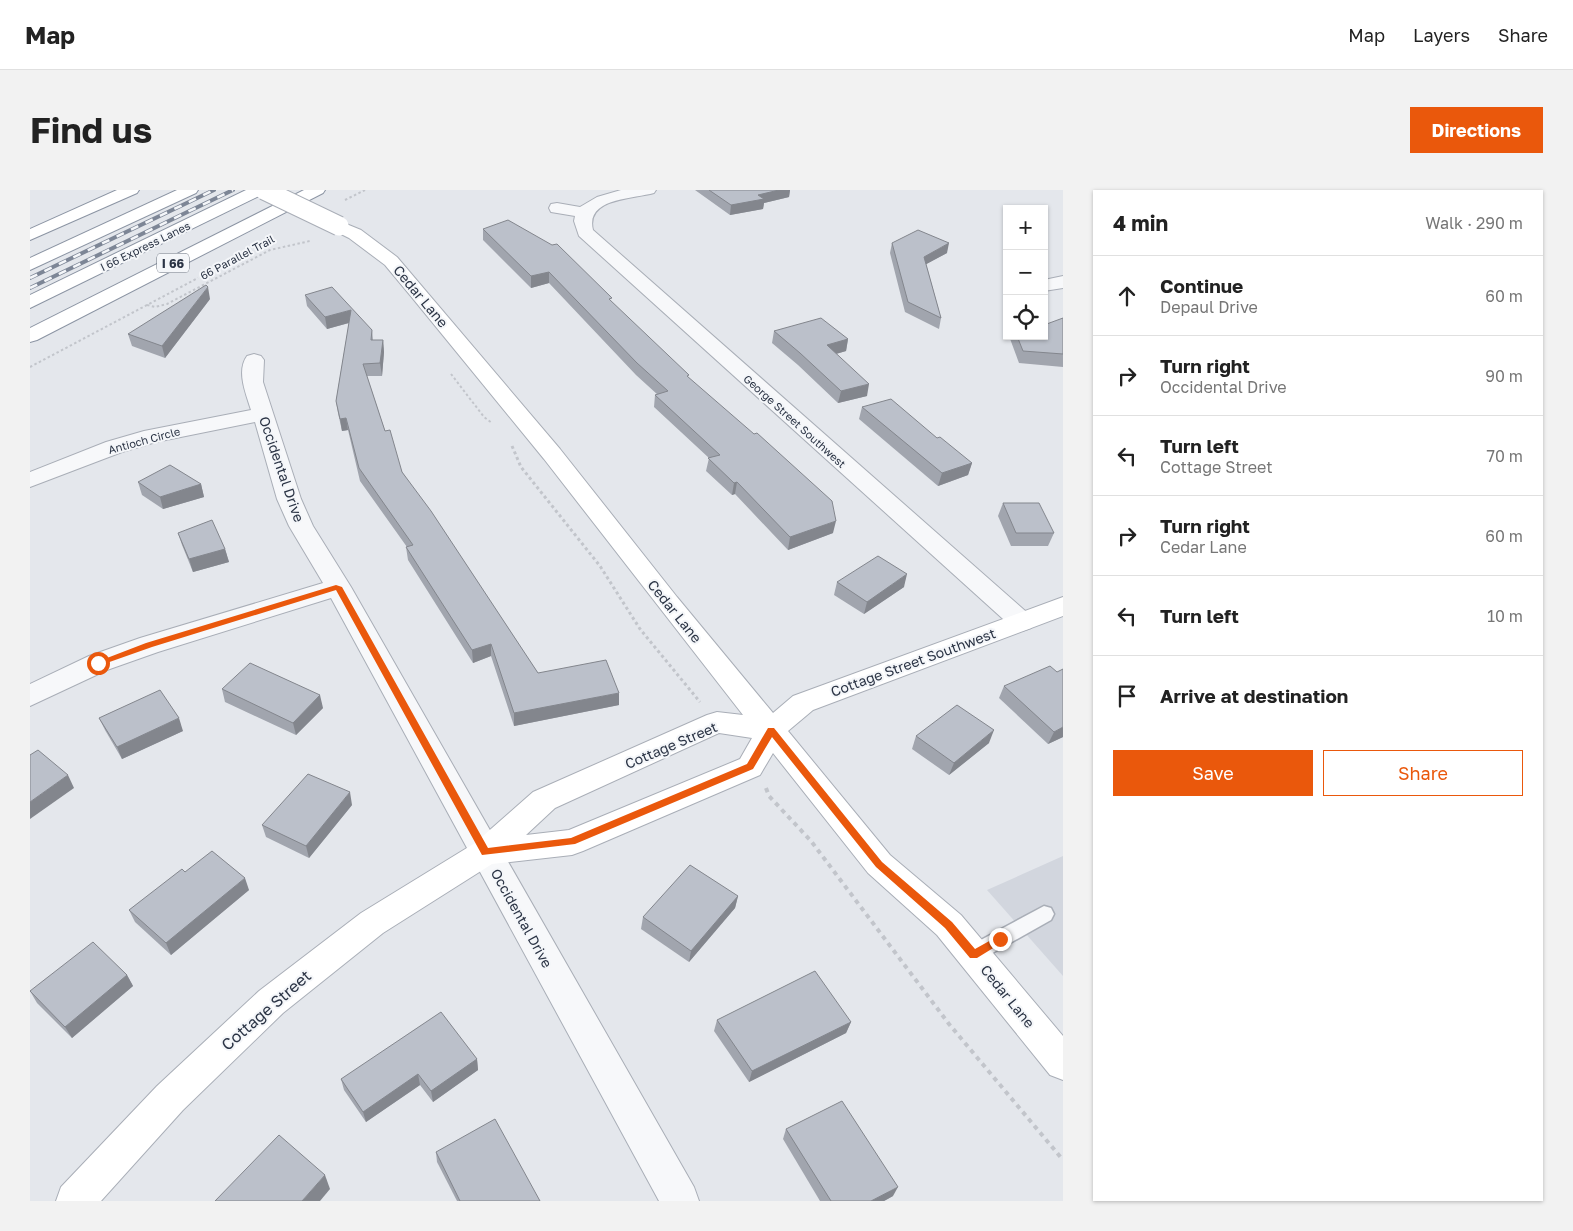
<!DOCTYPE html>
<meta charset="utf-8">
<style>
body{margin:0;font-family:"Golos Text",sans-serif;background:#f2f2f2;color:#222}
.controls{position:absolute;right:15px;top:15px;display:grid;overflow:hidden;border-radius:0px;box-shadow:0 1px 4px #0004}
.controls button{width:45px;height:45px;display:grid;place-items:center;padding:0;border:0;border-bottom:1px solid #e0e0e0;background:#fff;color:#222;font:25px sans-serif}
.stop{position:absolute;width:15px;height:15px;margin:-11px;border:4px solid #ea580c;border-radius:50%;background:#fff}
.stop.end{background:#ea580c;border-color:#fff;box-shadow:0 1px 5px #0008}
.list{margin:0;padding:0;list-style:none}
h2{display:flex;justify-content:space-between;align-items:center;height:65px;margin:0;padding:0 20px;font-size:21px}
h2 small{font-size:16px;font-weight:400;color:#767676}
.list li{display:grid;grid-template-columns:32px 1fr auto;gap:15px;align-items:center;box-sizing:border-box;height:80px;padding:0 20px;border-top:1px solid #e0e0e0}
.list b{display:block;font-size:19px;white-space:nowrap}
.list p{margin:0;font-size:16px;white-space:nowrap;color:#767676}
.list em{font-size:16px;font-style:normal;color:#767676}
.actions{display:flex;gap:10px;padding:15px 20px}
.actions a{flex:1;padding:11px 0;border:1px solid #ea580c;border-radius:0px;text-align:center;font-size:18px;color:#ea580c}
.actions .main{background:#ea580c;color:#fff}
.icon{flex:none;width:28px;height:28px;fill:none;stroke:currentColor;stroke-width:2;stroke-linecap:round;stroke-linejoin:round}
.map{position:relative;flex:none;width:1033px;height:1011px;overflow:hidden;border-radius:0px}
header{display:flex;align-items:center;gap:30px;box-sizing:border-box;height:70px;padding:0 25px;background:#fff;border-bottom:1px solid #e0e0e0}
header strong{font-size:24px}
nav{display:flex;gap:28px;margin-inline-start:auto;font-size:18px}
.intro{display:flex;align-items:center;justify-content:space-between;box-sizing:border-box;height:120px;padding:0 30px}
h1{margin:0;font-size:35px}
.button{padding:12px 22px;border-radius:0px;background:#ea580c;color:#fff;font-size:18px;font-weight:700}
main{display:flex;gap:30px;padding:0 30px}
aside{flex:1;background:#fff;border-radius:0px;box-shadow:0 1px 4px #0004}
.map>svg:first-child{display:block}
</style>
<header>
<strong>Map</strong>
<nav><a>Map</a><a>Layers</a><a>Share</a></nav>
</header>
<div class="intro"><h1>Find us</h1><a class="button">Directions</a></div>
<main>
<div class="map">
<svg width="1033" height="1011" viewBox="0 0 1033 1011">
<rect width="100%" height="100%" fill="#e4e7ec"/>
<polygon fill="#d2d6de" points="1033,666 1033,786 957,700"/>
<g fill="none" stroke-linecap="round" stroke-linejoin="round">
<defs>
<polygon id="lane" points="1014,716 1021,718 1024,724 1021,730 950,770 943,773 936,770 933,764 936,758"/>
<g id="street">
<path d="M591 0H626L624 3C603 9 555 8 563 40L1001 426 1005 432 1001 438 992 441 983 438 549 46 544 31 545 26 521 22 519 18 521 14 527 13 550 17 567 7Z"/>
<polygon points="1033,86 1033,98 1014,101 1014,90"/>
<path d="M224 164 231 166 234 170 233 192 271 309 283 336 321 397 664 997 669 1011H629L301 408 128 462 77 480 0 516V494L59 466 110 448 293 393 259 336 247 309 225 232 126 252 92 262 0 297V282L76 252 114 241 221 220C216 204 206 181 217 166Z"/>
</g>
<path id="secondary" d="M309 31 331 40 367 67 530 259 647 407 743 523 763 506 1033 407V426L783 520 758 541 860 665 931 725 1033 846V890L1020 885 907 745 838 683 743 563 730 585 553 661 542 665 462 674 353 743 253 823 153 920 71 1011H26L31 997 127 896 229 801 331 723 445 653 503 602 677 525 687 522 713 525 514 269 380 105 355 75 319 48 303 40 300 36 303 32ZM689 543 722 548 710 569 539 640 496 645 525 618Z"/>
<g id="highway">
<polygon points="87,0 109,0 107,3 0,50 0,39"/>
<polygon points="147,0 168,0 166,3 0,80 0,68"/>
<polygon points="216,0 237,0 235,3 0,118 0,105"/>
<polygon points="274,0 295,0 293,3 7,150 0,152 0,138"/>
</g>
</defs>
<use href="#lane" stroke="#a9aeb7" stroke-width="3"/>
<use href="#street" stroke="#a9aeb7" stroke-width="2"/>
<use href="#secondary" stroke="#a9aeb7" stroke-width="2"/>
<use href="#highway" stroke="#8b94a3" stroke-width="2"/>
<g stroke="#c2c5cb" stroke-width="2" stroke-dasharray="2.5 2.5" stroke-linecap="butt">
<polyline points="315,10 335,0"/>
<polyline points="117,115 125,117 137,114 240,60 280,51"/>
<polyline points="0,177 168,88"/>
<polyline points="421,184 454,227 462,233"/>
</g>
<polyline stroke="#c2c5cb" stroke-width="3" stroke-dasharray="3 3" stroke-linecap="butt" points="482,256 491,277 570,376 610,439 670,512"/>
<polyline stroke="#c2c5cb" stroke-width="4" stroke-dasharray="4.5 4.5" stroke-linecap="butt" points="736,598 739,606 781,651 919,834 1033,970"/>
<use href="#lane" fill="#f7f8fa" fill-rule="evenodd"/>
<use href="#street" fill="#f7f8fa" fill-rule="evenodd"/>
<use href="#secondary" fill="#fff" fill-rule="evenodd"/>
<use href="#highway" fill="#fff" fill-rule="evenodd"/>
<defs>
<g id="rail">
<polyline points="0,88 184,0"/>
<polyline points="0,98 203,0"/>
</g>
</defs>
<use href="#rail" stroke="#7d8696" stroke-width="4"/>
<use href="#rail" stroke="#f4f6f9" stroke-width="2.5" stroke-dasharray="8" stroke-linecap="butt"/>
<defs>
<polyline id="secondary-bridge" points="234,0 309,36"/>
</defs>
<use href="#secondary-bridge" stroke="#a9aeb7" stroke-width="21" stroke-linecap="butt"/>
<use href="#secondary-bridge" stroke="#fff" stroke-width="19"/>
</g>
<g fill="#a1a5ae">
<polygon points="665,0 760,0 759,7 734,13 733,19 700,25"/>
<polygon points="453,39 582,113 659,188 803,343 758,360 705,304 702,305 676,281 679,268 624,217 625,205 628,205 606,185 519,93 501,98 453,50"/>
<polygon points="862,53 917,63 896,74 911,128 909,139 875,122 860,63"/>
<polygon points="275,105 342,140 343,150 353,150 354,162 352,186 337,186 355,241 372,282 508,483 589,515 484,536 461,466 443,473 378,370 376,357 377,357 330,291 318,240 312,241 308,223 306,211 319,133 297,139 277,116"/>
<polygon points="180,109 135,168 102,156 98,144"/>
<polygon points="1033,128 1033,177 989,173 979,146 1014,146"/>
<polygon points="744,141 818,149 816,161 806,164 837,206 808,213 768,175 742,153"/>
<polygon points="832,217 942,273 938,285 908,296 829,229"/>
<polygon points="108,292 171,294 174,307 133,319 112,305"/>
<polygon points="973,313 1024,343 1018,356 981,356 968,326"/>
<polygon points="148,343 195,359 199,372 163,382 152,355"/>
<polygon points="807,392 874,397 834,424 804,405"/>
<polygon points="974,496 1033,547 1018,554 969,508"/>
<polygon points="192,499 293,518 266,545 195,512"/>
<polygon points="69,528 153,541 92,569 75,540"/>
<polygon points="886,546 959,553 919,585 882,559"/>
<polygon points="322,615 279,668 236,647 232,635"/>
<polygon points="155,682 219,700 141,765 105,732 99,720"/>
<polygon points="708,706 705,718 659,772 611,739 613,727"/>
<polygon points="97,785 103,796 42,848 7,813 0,801"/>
<polygon points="687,830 821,832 816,843 719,892 684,841"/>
<polygon points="447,869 448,880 403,912 390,895 336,932 314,900 311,889"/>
<polygon points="756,939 863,1006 854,1011 790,1011 753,949"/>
<polygon points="406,962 510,1011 427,1011 407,972"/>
</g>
<g fill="#83868d">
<polygon points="749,0 760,0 759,7 734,13 733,19 700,25 701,15 728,5"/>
<polygon points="919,53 917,63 891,77 894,67"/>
<polygon points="519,82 519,93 501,98 501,86"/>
<polygon points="178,97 180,109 135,168 132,156"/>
<polygon points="321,120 322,132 297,139 295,127"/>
<polygon points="818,149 816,161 795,167 797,155"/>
<polygon points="353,150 354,162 352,186 350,173"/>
<polygon points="839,194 837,206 808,213 811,201"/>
<polygon points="316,228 318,240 312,241 310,229"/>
<polygon points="942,273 938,285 908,296 912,283"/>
<polygon points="707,292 705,304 702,305 704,293"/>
<polygon points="171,294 174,307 133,319 130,307"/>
<polygon points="806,331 803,343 758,360 760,347"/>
<polygon points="195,359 199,372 163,382 159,369"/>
<polygon points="877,384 874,397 834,424 837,412"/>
<polygon points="461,454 461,466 443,473 442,460"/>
<polygon points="589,503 589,515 484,536 484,523"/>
<polygon points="290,505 293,518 266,545 263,533"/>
<polygon points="149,528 153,541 92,569 87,557"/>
<polygon points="1033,537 1033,547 1018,554 1024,542"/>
<polygon points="964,540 959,553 919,585 924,573"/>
<polygon points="38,585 44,598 0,629 0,612"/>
<polygon points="320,602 322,615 279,668 276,656"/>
<polygon points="215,688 219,700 141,765 136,753"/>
<polygon points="708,706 705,718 659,772 661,761"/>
<polygon points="97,785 103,796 42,848 35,837"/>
<polygon points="821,832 816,843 719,892 722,881"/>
<polygon points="447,869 448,880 403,912 401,901"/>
<polygon points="388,884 390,895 336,932 333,922"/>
<polygon points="295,985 300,999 290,1011 272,1011"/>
<polygon points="868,997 863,1006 854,1011 841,1011"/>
</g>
<g fill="#bbc0ca" stroke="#83868d">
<polygon points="679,0 749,0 728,5 734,9 701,15"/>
<polygon points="478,30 522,55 527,54 582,108 579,109 659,185 657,186 724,244 727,243 802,311 806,331 760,347 707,292 704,293 678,268 690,265 625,205 638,201 607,173 519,82 501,86 453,39"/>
<polygon points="888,40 919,53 894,67 911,128 878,112 862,53"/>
<polygon points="176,95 178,97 132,156 98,144"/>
<polygon points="302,97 342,140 341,150 353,150 350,173 333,174 355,241 360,240 372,282 401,321 508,483 576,470 589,503 484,523 461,454 442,460 376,357 383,355 329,278 316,228 310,229 306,211 321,120 295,127 275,105"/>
<polygon points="791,128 818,149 797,155 839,194 811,201 770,163 744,141"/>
<polygon points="1033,128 1033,164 993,161 987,146 1014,146 1014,135"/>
<polygon points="861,209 907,248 910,247 942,273 912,283 832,217"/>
<polygon points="140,275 171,294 130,307 108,292"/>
<polygon points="973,313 1009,313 1024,343 986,343"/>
<polygon points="182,330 195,359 159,369 148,343"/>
<polygon points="848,366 877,384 837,412 807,392"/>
<polygon points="220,473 290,505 263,533 192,499"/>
<polygon points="1020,476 1027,482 1033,479 1033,537 1024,542 974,496"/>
<polygon points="130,500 149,528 87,557 69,528"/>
<polygon points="927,515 964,540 924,573 886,546"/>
<polygon points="8,560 38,585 0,612 0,565"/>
<polygon points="278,584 320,602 276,656 232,635"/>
<polygon points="182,661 215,688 136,753 99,720 152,679 155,682"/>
<polygon points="660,675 708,706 661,761 613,727"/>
<polygon points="63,752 97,785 35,837 0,801"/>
<polygon points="785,781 821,832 722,881 687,830"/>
<polygon points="411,822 447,869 401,901 388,884 333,922 311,889"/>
<polygon points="812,911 868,997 841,1011 801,1011 756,939"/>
<polygon points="465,929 510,1011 430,1011 406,962"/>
<polygon points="249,945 295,985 272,1011 185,1011"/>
</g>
<polygon fill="#ea580c" points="306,395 312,397 458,658 541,648 717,574 738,538 744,538 852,672 922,732 945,759 970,745 973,746 973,752 947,768 940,768 915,738 846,677 742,547 723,579 545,654 452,665 306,400 122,457 71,475 66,475 64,473 116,453"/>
<g text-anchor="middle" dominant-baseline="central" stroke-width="4" stroke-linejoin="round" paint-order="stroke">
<g font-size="11" fill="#2b3445" stroke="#f4f6f9">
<text transform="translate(115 56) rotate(-26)">I 66 Express Lanes</text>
<text transform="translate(207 67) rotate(-28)">66 Parallel Trail</text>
<text transform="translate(765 231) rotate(42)">George Street Southwest</text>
<text transform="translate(114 250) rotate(-15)">Antioch Circle</text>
</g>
<rect fill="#f4f6f9" stroke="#676e7b" stroke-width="1" x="127" y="63.5" width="32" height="19" rx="4"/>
<g font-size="12" font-weight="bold" fill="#2b3445">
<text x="143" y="73">I 66</text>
</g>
<g font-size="14" fill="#2b3445" stroke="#f4f6f9">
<text transform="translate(391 106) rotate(50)">Cedar Lane</text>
<text transform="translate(252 279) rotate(71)">Occidental Drive</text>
<text transform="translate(645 421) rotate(51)">Cedar Lane</text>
<text transform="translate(883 472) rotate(-20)">Cottage Street Southwest</text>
<text transform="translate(641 555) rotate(-23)">Cottage Street</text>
<text transform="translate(492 728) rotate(61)">Occidental Drive</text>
<text transform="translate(978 806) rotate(51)">Cedar Lane</text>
</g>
<g font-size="16" fill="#2b3445" stroke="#f4f6f9">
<text transform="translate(236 820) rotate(-41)">Cottage Street</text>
</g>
</g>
</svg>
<div class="controls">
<button>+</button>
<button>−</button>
<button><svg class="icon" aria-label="locate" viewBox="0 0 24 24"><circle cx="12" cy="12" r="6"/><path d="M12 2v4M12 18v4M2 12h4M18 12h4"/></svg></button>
</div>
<div class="stop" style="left:68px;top:473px"></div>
<div class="stop end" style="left:970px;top:749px"></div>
</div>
<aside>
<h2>4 min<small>Walk · 290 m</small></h2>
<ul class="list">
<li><svg class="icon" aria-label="ahead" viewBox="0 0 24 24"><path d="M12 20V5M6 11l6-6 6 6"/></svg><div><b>Continue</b><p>Depaul Drive</p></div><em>60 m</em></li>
<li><svg class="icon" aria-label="right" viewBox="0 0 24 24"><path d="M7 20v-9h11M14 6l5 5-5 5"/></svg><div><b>Turn right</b><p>Occidental Drive</p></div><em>90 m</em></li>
<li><svg class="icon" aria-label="left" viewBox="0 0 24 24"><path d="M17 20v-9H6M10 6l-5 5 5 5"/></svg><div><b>Turn left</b><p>Cottage Street</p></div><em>70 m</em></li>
<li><svg class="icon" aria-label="right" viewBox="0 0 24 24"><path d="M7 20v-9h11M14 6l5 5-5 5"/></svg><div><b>Turn right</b><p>Cedar Lane</p></div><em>60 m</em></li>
<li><svg class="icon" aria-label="left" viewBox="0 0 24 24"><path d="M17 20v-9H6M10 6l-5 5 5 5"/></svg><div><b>Turn left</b></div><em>10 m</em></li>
<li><svg class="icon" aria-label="arrive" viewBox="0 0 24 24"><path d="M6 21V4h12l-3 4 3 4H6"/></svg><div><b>Arrive at destination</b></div></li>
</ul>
<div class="actions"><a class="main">Save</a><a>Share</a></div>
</aside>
</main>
